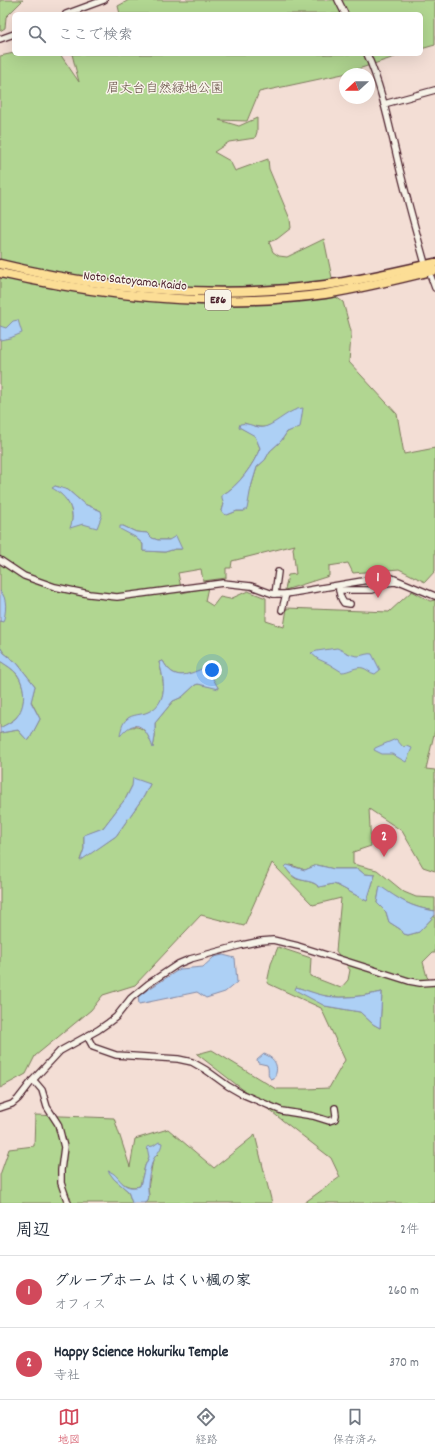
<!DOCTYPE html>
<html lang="ja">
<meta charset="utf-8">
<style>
body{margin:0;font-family:Dekko,"Klee One",sans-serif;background:#f6f6f7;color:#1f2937}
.compass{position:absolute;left:339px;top:68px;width:36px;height:36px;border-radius:50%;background:#fff;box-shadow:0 4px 16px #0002;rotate:249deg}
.you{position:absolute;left:212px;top:670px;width:14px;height:14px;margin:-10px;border:3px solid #fff;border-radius:50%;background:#1a73e8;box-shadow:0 0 0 6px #1a73e833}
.badge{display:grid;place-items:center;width:26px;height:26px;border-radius:50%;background:#d1495b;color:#fff;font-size:13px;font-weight:700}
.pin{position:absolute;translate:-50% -33px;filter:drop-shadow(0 1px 2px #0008)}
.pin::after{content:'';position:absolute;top:21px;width:14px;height:12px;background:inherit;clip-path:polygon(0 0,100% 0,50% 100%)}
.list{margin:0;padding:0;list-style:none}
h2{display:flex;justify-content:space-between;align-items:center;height:52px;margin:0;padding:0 16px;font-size:17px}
h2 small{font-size:13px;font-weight:400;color:#747a83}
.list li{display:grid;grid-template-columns:26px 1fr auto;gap:12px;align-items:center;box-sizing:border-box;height:72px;padding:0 16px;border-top:1px solid #e0e1e3}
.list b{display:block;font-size:15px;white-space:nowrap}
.list p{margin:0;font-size:13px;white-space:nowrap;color:#747a83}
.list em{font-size:13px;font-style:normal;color:#747a83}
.icon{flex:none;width:22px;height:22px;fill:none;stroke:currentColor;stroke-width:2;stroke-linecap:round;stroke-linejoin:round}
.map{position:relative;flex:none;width:435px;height:1203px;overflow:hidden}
.search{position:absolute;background:#fff;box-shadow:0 4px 16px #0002;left:12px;right:12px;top:12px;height:44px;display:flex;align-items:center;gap:10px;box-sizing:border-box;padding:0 14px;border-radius:6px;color:#747a83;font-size:15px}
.sheet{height:196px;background:#fff}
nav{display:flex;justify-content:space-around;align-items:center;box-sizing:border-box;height:56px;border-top:1px solid #e0e1e3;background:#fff;font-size:11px;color:#747a83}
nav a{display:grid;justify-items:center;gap:2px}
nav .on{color:#d1495b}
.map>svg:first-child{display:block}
</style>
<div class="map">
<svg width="435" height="1203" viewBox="0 0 435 1203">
<rect width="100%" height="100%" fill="#f3ded5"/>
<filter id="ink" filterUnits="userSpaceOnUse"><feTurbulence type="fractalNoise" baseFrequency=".025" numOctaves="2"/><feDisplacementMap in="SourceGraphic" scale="8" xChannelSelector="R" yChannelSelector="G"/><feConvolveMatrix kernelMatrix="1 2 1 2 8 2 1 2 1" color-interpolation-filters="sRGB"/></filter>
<g filter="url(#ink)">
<g fill="#b1d691" stroke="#7e7a5e" fill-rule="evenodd">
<polygon points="0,0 23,0 6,17 5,28 0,31"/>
<polygon points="129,0 435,0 435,45 421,49 421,14 120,14 118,6"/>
<path d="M14 53V54H60L79 82 72 54H404L343 74 259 92 247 121 219 120 239 126 257 118V132L255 138 229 142 214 152 230 161 235 171 268 159 269 169 290 219 291 228 277 239 269 242 273 252 279 256 287 257 324 239 336 297 343 302 351 331V336L349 362 397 414 404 454 435 448V571L425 582 399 569 353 573 348 563 329 566V576L285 590 288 575 296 574 293 548 295 545 232 561 231 568H226V578L203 581 201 569 178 573 182 593 208 587 205 601 213 606 220 597 230 599 248 591 266 598V621L284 627 287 608 389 612 412 591 430 601 435 600V730L426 769 435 770V871L423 867 402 831 369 809 371 846 353 852V864L377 870 404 892 416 897 435 898V911C410 907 400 900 380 887L377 903 386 912 389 922 400 929 404 934 408 935 419 932 435 915V953H432L423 962 427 977 435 985V1203H304L340 1177 331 1158 197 1054 212 1050 276 1089H307L329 1088 345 1060 321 1008 267 983 271 964 278 947 311 958 310 976 341 988 348 980 350 970 336 951 341 898 313 905 272 863 244 926 201 915 135 985 103 995 91 1010 35 1056 26 1074 0 1088V733L18 730 27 740H29L40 719 31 701 35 686 17 663 4 653 0 647V621H3C4 612 8 599 0 591V56ZM297 409 300 426 287 432 281 441 270 451 265 460 257 467 244 511H237L227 515 222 511 224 504 222 495C238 487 254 464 260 448L255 435 239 427 244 423C249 425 254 427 260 427 271 429 288 415 297 409ZM55 486 68 490 84 504 101 511 72 522C74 507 65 495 53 488ZM123 526 136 532 147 533 152 538 158 540H169L181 549H175L165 552 143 551V544ZM163 661C174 682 188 675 206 668L218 688 198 684 195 685 182 697 173 701 155 723V737L153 747C148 735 145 725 130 727L128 718C135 716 143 715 149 712 169 702 164 680 159 662ZM150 784 144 796 116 836 80 860 84 849V836L103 828 126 798 132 786ZM291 865 305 870 317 865 334 869H358L364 874 375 875 367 901 337 885 333 884 319 887C313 881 305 881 297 879 292 877 288 871 285 867ZM296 987C306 990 316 995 326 996 343 999 365 996 382 992L380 1028 373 1024 360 1012 325 1006Z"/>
<path d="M0 661C5 664 11 668 15 672 26 684 27 706 16 718 12 722 5 725 0 728Z"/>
<path d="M35 1115 114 1118 130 1167 135 1139 168 1129 214 1168 255 1135 272 1203H144L148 1201 149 1195 148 1188 153 1159 158 1154 149 1157 145 1166 140 1186C127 1190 119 1181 111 1172L114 1179 128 1191 132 1203H0V1175L9 1149 34 1146Z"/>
</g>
<g fill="#add0f5" stroke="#8589a4">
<polygon points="18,320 22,333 10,338 0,340 0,326 6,328 13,321"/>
<path d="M303 408 300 427 287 432 281 441 270 451 265 460 257 467 251 487 247 509 244 511H237L227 515 224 514 222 511 224 504 222 498V495C238 487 254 464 260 448L255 436 239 427 240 424C249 422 257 429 265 427 279 422 289 409 303 408Z"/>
<path d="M55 486 68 490 84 504 101 511 102 515 97 528 83 524 70 528C77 511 67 496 52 488Z"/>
<polygon points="120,526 123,526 136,532 147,533 152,538 158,540 169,540 176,536 182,549 175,549 165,552 143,551 143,544 135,537 120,529"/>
<path d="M0 591C8 598 6 613 3 622L0 621Z"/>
<path d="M0 647 4 653 17 663 35 686 31 702 40 719 29 740H27L18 730 0 733V728C5 725 12 722 16 718 26 706 26 687 17 674 13 669 6 665 0 661Z"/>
<path d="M337 648C344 651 351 656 359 656 364 655 368 653 372 654L380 670 375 674C370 673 367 669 363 668 356 666 349 672 342 672L329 664 318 659 311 653 317 651Z"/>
<path d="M163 661C174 682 188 675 206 667L219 689 198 684 195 685 182 697 173 701 155 723V737L153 748C150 739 143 720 130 727 126 729 123 733 120 736 121 730 122 723 127 719 132 714 142 715 148 712 169 703 164 679 159 662Z"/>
<polygon points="396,739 403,747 407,746 412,748 406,762 392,754 382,754 374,750 375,748"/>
<polygon points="133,778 150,784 144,796 116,836 80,861 84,849 84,835 103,828 126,798 132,786"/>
<path d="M287 865 305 870 317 865 334 869H358L364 874 375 875 367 901 337 885 333 884 319 887C313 880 304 882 296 878 291 875 288 871 285 867Z"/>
<path d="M380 886C400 900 410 907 435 911V915L419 932 408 935 404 934 400 929 389 922 386 912 377 903Z"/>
<polygon points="223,955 235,958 237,982 225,992 206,998 197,992 139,1004 138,996 180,969 203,967 214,957"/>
<path d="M296 987C306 990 316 994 326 996 343 999 365 996 382 992L380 1028 373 1024 360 1012 325 1006 295 990Z"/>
<path d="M264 1054C275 1058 280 1067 274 1078L271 1079C266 1075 270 1071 267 1065L258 1063 257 1060Z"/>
<path d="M159 1142 162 1143C161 1151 156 1154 153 1160 151 1165 147 1183 148 1189 148 1194 149 1196 148 1201L144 1203H132L128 1191 114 1179 108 1171C121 1174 120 1192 140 1186L145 1166 149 1157 147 1147 153 1146Z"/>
</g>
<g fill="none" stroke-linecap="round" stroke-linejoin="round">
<defs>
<g id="minor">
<polyline points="338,0 345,14"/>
<polyline points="66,14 104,0"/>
<polyline points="0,39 14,34"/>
<path d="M367 54C381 86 388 120 396 153 404 189 414 224 424 260"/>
<polyline points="384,104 435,90"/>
<polyline points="431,277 435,288"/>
<polyline points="0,560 24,576 55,587 89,594 117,597 223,583 251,586 273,594 286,594 380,578 392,578 435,596"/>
<path d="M339 587C339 594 340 598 344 603L350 604"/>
<polyline points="339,590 373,590 375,584 395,582 398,583"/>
<polyline points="275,594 278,572"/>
<polyline points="282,610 286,594"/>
<polyline points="87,1036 93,1047 116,1055 178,1059 192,1062 206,1070 228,1086 242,1094 282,1111 313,1116 329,1121 335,1119 336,1115 335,1108"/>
<polyline points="32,1081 36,1083 42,1090 47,1107 58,1124 64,1147 61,1170 61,1183 68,1203"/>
<polyline points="0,1108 12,1104 18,1099 32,1081 60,1051 98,1030 108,1023 116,1017 131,998 148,984 178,964 190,959 242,945 261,941 273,940 298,946 409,981 420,983 435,982"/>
</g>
<g id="highway">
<path d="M0 264C106 290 216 299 325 285 362 280 398 271 435 263"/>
<path d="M0 273C107 297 216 309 325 294 362 288 399 279 435 270"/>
</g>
</defs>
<use href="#minor" stroke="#4a1f2b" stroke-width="8"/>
<use href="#highway" stroke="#4a1f2b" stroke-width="11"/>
<use href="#minor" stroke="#f7f3e8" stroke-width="5.5"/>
<use href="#highway" stroke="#fcde96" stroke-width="8"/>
</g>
</g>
<g text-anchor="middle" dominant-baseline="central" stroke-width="3" stroke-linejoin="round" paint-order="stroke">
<rect fill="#f7f3e8" stroke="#7e5f64" stroke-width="1" x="205" y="290" width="26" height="20" rx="3"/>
<g font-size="12" font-weight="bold" fill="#4a1f2b">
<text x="218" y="300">E86</text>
</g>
<g font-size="13" fill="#644d44" stroke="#f7f3e8">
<text x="165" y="89">眉丈台自然緑地公園</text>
</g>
<g font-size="13" fill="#4a1f2b" stroke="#f7f3e8">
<text transform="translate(135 282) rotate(6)">Noto Satoyama Kaido</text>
</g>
</g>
</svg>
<svg class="compass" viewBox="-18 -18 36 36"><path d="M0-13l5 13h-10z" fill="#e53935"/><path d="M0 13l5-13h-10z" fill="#747a83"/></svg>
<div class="you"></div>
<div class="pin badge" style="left:378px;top:598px">1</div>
<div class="pin badge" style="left:384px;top:857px">2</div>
<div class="search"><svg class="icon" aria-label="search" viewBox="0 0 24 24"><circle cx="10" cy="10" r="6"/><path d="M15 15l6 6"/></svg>ここで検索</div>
</div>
<section class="sheet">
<h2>周辺<small>2件</small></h2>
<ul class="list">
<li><span class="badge">1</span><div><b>グループホーム はくい楓の家</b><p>オフィス</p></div><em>260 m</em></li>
<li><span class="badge">2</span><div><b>Happy Science Hokuriku Temple</b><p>寺社</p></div><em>370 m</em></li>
</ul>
</section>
<nav>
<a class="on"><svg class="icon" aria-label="map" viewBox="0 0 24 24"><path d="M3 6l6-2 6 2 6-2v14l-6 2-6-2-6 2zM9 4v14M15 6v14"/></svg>地図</a>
<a><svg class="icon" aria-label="directions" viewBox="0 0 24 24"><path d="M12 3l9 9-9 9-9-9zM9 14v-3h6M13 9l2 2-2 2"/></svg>経路</a>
<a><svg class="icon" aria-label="saved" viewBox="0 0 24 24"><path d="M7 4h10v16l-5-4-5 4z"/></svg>保存済み</a>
</nav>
